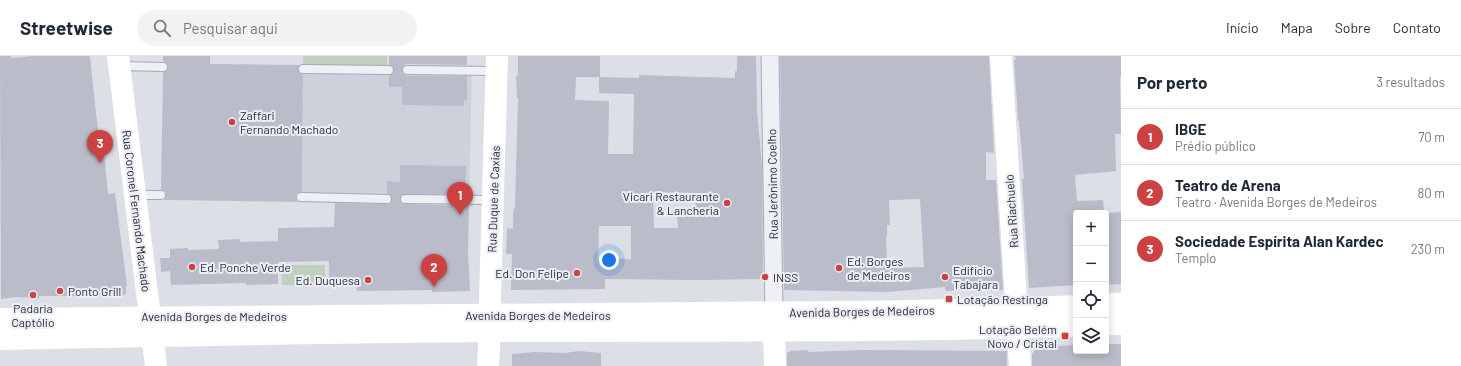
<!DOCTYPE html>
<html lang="pt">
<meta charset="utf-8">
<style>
body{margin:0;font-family:Barlow,sans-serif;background:#f2f2f3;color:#1f2937}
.controls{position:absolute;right:12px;bottom:12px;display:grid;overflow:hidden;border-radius:4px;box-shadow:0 2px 10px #0003}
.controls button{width:36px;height:36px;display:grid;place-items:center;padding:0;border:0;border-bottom:1px solid #e0e1e3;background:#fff;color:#1f2937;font:20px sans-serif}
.you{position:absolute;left:609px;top:204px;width:14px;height:14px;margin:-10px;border:3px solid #fff;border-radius:50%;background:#1a73e8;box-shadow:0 0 0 6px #1a73e833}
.badge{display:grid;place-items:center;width:26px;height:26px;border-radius:50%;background:#cc4141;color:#fff;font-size:13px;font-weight:700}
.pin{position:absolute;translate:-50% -33px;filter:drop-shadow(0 1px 2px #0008)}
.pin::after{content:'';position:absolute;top:21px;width:14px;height:12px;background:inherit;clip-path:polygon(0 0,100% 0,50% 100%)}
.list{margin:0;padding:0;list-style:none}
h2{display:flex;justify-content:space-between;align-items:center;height:52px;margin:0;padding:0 16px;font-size:17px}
h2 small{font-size:13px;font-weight:400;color:#747a83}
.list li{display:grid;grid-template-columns:26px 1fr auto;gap:12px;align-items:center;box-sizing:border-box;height:56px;padding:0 16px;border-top:1px solid #e0e1e3}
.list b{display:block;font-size:15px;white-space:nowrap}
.list p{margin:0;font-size:13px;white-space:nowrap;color:#747a83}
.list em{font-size:13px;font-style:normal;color:#747a83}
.icon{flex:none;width:22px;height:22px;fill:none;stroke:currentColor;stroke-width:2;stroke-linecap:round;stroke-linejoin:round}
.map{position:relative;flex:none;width:1121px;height:310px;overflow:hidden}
header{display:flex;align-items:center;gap:24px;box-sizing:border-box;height:56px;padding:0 20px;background:#fff;border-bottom:1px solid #e0e1e3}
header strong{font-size:19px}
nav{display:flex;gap:22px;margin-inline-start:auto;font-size:14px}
.search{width:280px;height:36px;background:#f2f2f3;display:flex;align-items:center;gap:10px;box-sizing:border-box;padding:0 14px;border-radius:22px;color:#747a83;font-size:15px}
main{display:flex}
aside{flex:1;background:#fff}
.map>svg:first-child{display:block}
</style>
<header>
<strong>Streetwise</strong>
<div class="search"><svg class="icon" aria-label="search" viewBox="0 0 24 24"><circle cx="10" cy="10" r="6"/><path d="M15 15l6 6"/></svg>Pesquisar aqui</div>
<nav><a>Início</a><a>Mapa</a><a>Sobre</a><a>Contato</a></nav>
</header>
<main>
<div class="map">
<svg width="1121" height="310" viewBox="0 0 1121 310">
<rect width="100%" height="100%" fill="#dcdfe6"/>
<polygon fill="#ced1db" points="303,9 472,10 469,149 302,146"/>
<g fill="#c0d0be">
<rect x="303" y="0" width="84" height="9"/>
<polygon points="281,209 325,209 325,230 282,229"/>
</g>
<g fill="#babdc9" fill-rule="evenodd">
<polygon points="0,0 11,0 11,2 33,0 90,0 96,57 101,96 104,95 108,138 115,137 127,230 126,230 126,238 120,240 39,240 39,242 16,241 1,243"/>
<polygon points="163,0 210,0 210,8 300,9 298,13 298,15 303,18 302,136 296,138 296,143 298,146 164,144 166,139 166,136 161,134 163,16 167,14 168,11 166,7 163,5"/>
<polygon points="389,0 467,0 467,9 407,8 404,9 402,14 402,17 407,20 467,20 467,44 464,44 464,50 402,49 402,31 389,31 389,19 393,17 394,14 392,10 389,9"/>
<path d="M518 0H600V21L639 22V19L735 22V15H737V0H756L757 54 762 110 763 223 695 224 605 223V233L511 234 512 198H506L507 172 513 173V157L515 150 518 42H517L516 20 518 19ZM576 21H599V37L634 38 633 98H608L609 45 575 44ZM653 136 696 137 695 160H677L678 172H654ZM599 170H631V203H598Z"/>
<path d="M780 0H989L994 97 986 96V124H996L1003 234 985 235V233L946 235 945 231 887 236 784 234ZM920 143 924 211 887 212 886 181H887V169H890L889 144Z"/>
<polygon points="1015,0 1121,0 1121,21 1120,21 1121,78 1115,78 1116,115 1075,119 1077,145 1103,144 1104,157 1076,157 1076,229 1029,232 1022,123 1024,123 1019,65 1018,65 1016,33 1014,4 1016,4"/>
<polygon points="400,109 466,110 465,138 405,138 401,140 400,143 402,147 405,148 469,150 468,197 470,235 432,236 432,234 357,235 356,228 329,229 329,205 278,206 278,228 246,229 246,227 171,229 170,215 161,216 160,202 170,202 170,193 188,192 188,194 219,193 218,184 240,183 240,186 278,185 278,172 334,171 335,147 389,148 392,143 390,139 387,138 387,125 400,126"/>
<polygon points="1121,156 1121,228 1107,229 1106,228 1106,157"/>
<polygon points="1106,288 1121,288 1121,310 1032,310 1032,298 1037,291 1076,289 1076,295 1106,295"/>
<polygon points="808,294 808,296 863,294 1007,295 1007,310 787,310 787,297 791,295"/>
<polygon points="578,295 601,297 601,310 512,310 512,298 536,296 565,297"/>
</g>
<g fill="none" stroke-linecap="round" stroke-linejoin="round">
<defs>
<g id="lane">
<polyline points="120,10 163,11"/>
<polyline points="303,13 389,14"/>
<polyline points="407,14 496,15"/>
<polyline points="136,139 161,139"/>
<polyline points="301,141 387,143"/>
<polyline points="405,143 493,144"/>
</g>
<polyline id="street" points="770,0 774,256"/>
</defs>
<use href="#lane" stroke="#a5a9b3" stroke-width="10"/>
<use href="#street" stroke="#a5a9b3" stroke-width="19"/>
<use href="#lane" stroke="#eff0f5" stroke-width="8"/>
<use href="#street" stroke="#eff0f5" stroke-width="17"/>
<g stroke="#fff" stroke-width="22">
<polyline points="118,0 156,310"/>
<polyline points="1001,0 1020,310"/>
<polyline points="490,242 497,0"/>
<polyline points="1106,248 1121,248"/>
<path d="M0 263C232 259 465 259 698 257 824 256 950 256 1076 250"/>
<polyline points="1106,268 1121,268"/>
<polyline points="774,275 775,310"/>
<path d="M0 283C164 280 328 276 492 275 687 274 881 276 1076 270"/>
<polyline points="488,310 489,292"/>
</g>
<polyline stroke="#fff" stroke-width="22" points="489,292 490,242"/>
</g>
<g fill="#cc4141" stroke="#eceef4" stroke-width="1.5">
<circle cx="232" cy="66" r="4"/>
<circle cx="727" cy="147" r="4"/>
<circle cx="192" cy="211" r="4"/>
<circle cx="839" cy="212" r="4"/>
<circle cx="577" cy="217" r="4"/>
<circle cx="765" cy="221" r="4"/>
<circle cx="945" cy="221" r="4"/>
<circle cx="368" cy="224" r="4"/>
<circle cx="60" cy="235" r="4"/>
<circle cx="33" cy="239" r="4"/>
<rect x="945" y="239" width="8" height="8" rx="2"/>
<rect x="1061" y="276" width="8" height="8" rx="2"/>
</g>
<g text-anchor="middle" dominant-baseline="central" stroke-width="4" stroke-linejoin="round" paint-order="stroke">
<g font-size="12" fill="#262b3c" stroke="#eceef4" text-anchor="start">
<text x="240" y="59">Zaffari<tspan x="240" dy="14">Fernando Machado</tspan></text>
<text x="719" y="140" text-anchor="end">Vicari Restaurante<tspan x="719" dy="14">&amp; Lancheria</tspan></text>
<text x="847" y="205">Ed. Borges<tspan x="847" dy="14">de Medeiros</tspan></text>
<text x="200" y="211">Ed. Ponche Verde</text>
<text x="953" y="214">Edifício<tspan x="953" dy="14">Tabajara</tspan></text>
<text x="569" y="217" text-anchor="end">Ed. Don Felipe</text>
<text x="773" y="221">INSS</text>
<text x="360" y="224" text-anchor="end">Ed. Duquesa</text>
<text x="68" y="235">Ponto Grill</text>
<text x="957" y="243">Lotação Restinga</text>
<text x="33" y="252" text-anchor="middle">Padaria<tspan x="33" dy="14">Captólio</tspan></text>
<text x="1057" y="273" text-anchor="end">Lotação Belém<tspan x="1057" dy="14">Novo / Cristal</tspan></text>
</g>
<g font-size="12" fill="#262b3c" stroke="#eceef4">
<text transform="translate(772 128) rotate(-91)">Rua Jerônimo Coelho</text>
<text transform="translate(493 143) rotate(-88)">Rua Duque de Caxias</text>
<text transform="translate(137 155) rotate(83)">Rua Coronel Fernando Machado</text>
<text transform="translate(1011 155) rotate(-94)">Rua Riachuelo</text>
<text transform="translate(862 255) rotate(-1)">Avenida Borges de Medeiros</text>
<text x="538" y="259">Avenida Borges de Medeiros</text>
<text x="214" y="260">Avenida Borges de Medeiros</text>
</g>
</g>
</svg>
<div class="controls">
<button>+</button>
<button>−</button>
<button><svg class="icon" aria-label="locate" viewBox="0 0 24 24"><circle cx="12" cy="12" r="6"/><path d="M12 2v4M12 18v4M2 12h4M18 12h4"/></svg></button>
<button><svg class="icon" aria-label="layers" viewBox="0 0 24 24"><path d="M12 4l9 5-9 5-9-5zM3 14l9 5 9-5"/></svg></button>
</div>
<div class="you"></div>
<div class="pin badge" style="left:460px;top:159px">1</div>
<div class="pin badge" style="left:434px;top:231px">2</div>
<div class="pin badge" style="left:100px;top:107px">3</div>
</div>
<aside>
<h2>Por perto<small>3 resultados</small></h2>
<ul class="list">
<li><span class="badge">1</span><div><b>IBGE</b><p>Prédio público</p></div><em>70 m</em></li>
<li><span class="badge">2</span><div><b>Teatro de Arena</b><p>Teatro · Avenida Borges de Medeiros</p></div><em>80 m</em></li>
<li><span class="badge">3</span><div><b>Sociedade Espírita Alan Kardec</b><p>Templo</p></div><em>230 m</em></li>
</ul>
</aside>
</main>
